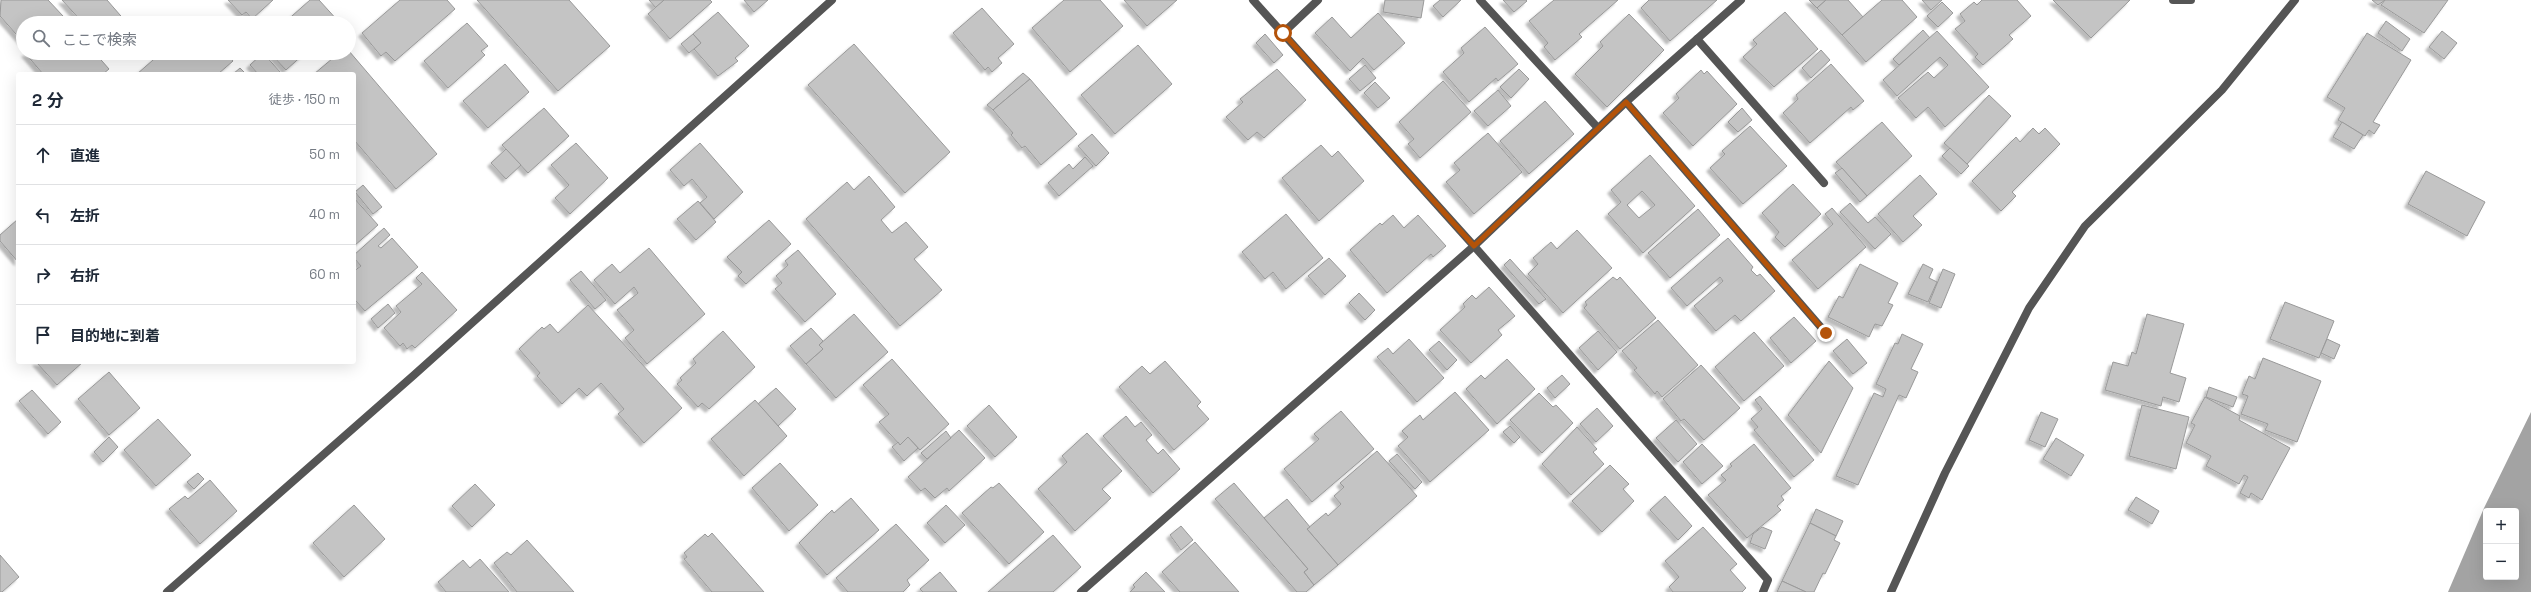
<!DOCTYPE html>
<html lang="ja">
<meta charset="utf-8">
<style>
body{margin:0;font-family:"Space Grotesk","Noto Sans JP",sans-serif;background:#f2f2f3;color:#1f2937}
.controls{position:absolute;right:12px;bottom:12px;display:grid;overflow:hidden;border-radius:4px;box-shadow:0 4px 16px #0002}
.controls button{width:36px;height:36px;display:grid;place-items:center;padding:0;border:0;border-bottom:1px solid #e0e1e3;background:#fff;color:#1f2937;font:20px sans-serif}
.stop{position:absolute;width:12px;height:12px;margin:-9px;border:3px solid #b45309;border-radius:50%;background:#fff}
.stop.end{background:#b45309;border-color:#fff;box-shadow:0 1px 4px #0008}
.list{margin:0;padding:0;list-style:none}
h2{display:flex;justify-content:space-between;align-items:center;height:52px;margin:0;padding:0 16px;font-size:17px}
h2 small{font-size:13px;font-weight:400;color:#747a83}
.list li{display:grid;grid-template-columns:26px 1fr auto;gap:12px;align-items:center;box-sizing:border-box;height:60px;padding:0 16px;border-top:1px solid #e0e1e3}
.list b{display:block;font-size:15px;white-space:nowrap}
.list em{font-size:13px;font-style:normal;color:#747a83}
.icon{flex:none;width:22px;height:22px;fill:none;stroke:currentColor;stroke-width:2;stroke-linecap:round;stroke-linejoin:round}
.map{position:relative;flex:none;width:2531px;height:592px;overflow:hidden}
.search{position:absolute;background:#fff;box-shadow:0 4px 16px #0002;left:16px;top:16px;width:340px;height:44px;display:flex;align-items:center;gap:10px;box-sizing:border-box;padding:0 14px;border-radius:22px;color:#747a83;font-size:15px}
.panel{position:absolute;background:#fff;box-shadow:0 4px 16px #0002;left:16px;top:72px;width:340px;height:292px;border-radius:4px}
.map>svg:first-child{display:block}
</style>
<div class="map">
<svg width="2531" height="592" viewBox="0 0 2531 592">
<defs>
<filter id="shadow"><feDropShadow dx="-3.5" dy="3.5" stdDeviation="1" flood-color="#0004"/></filter>
</defs>
<rect width="100%" height="100%" fill="#fff"/>
<path fill="#a3a3a3" fill-rule="evenodd" d="M2531 412V592H2448L2484 508ZM2486 511H2516V577H2486Z"/>
<g fill="#c4c4c4" stroke="#999" fill-rule="evenodd" filter="url(#shadow)">
<polygon points="48,0 63,16 55,23 23,23 23,42 0,16 1,0"/>
<polygon points="62,0 107,0 127,23 83,23"/>
<polygon points="228,0 273,0 252,19 246,12 242,15"/>
<polygon points="310,0 319,0 339,22 284,23"/>
<polygon points="400,0 447,0 455,9 395,61 386,52 381,56 362,33"/>
<polygon points="477,0 569,0 610,46 558,91"/>
<polygon points="649,0 664,0 656,8"/>
<polygon points="664,0 710,0 712,2 670,39 648,14"/>
<polygon points="744,0 768,0 754,12"/>
<polygon points="1064,0 1100,0 1123,26 1070,72 1032,28"/>
<polygon points="1124,0 1177,0 1147,26"/>
<polygon points="1385,0 1424,0 1421,18 1383,12"/>
<polygon points="1440,0 1461,0 1443,17 1433,6"/>
<polygon points="1503,0 1526,0 1527,1 1514,12"/>
<polygon points="1554,0 1618,0 1579,34 1582,37 1555,60 1544,47 1548,43 1529,21"/>
<polygon points="1649,0 1717,0 1670,41 1641,8"/>
<polygon points="1809,0 1826,0 1817,8"/>
<polygon points="1826,0 1848,0 1863,17 1842,35 1817,8"/>
<polygon points="1882,0 1902,0 1917,17 1866,62 1842,35"/>
<polygon points="1922,0 1942,0 1931,10"/>
<polygon points="1982,0 2017,0 2031,16 2009,35 2013,39 1983,65 1975,57 1978,54 1955,29 1965,21 1960,14 1974,2 1977,5"/>
<polygon points="2053,0 2130,0 2091,38"/>
<polygon points="2372,0 2385,0 2378,5"/>
<polygon points="2385,0 2448,0 2424,33 2381,5"/>
<polygon points="1942,2 1953,13 1938,27 1927,16"/>
<polygon points="982,8 1014,44 998,58 1002,63 992,72 988,67 985,70 953,33"/>
<polygon points="718,12 749,46 735,58 738,61 718,76 694,49 701,43 693,34"/>
<polygon points="1785,12 1818,49 1774,87 1743,57 1757,44 1753,40"/>
<polygon points="1378,13 1405,43 1374,70 1363,58 1350,71 1315,33 1332,17 1351,38"/>
<polygon points="1629,14 1664,50 1607,107 1575,74 1603,46 1600,42"/>
<polygon points="63,16 69,23 55,23"/>
<polygon points="2386,21 2410,39 2402,51 2378,33"/>
<polygon points="467,23 488,46 481,51 485,55 448,88 424,61"/>
<polygon points="1485,27 1518,64 1498,81 1496,78 1469,102 1443,72 1464,53 1461,48"/>
<polygon points="1923,30 1930,38 1899,65 1893,59"/>
<polygon points="1937,31 1989,87 1945,127 1928,107 1916,118 1898,98 1928,72 1934,78 1948,65 1940,57 1897,96 1883,80"/>
<polygon points="2442,31 2457,43 2444,59 2429,47"/>
<polygon points="2367,33 2411,60 2373,122 2380,125 2374,134 2369,130 2365,136 2338,120 2345,108 2327,97"/>
<polygon points="693,34 701,43 689,53 681,44"/>
<polygon points="1265,34 1283,55 1274,63 1256,43"/>
<polygon points="854,44 950,152 905,193 808,85"/>
<polygon points="1138,45 1172,84 1115,134 1081,95"/>
<polygon points="1821,50 1830,60 1811,78 1802,68"/>
<polygon points="349,51 437,154 396,189 354,140 354,74 314,74 339,53 349,53"/>
<polygon points="25,53 95,53 109,69 103,74 43,74"/>
<polygon points="161,53 226,53 233,61 218,74 137,74"/>
<polygon points="263,53 281,73 279,74 258,74 250,65"/>
<polygon points="270,53 305,53 286,70"/>
<polygon points="505,64 529,92 488,128 463,101"/>
<polygon points="1831,64 1864,101 1853,110 1851,107 1810,143 1783,113 1798,99 1796,95"/>
<polygon points="1365,65 1376,78 1360,91 1349,79"/>
<polygon points="240,68 246,74 233,74"/>
<polygon points="1277,69 1306,100 1264,138 1257,132 1248,140 1226,117 1243,102 1240,99"/>
<polygon points="1519,69 1529,79 1511,98 1500,87"/>
<polygon points="1701,70 1704,74 1707,71 1737,104 1693,146 1663,113 1679,98 1676,94"/>
<polygon points="1023,73 1030,79 993,110 987,105"/>
<polygon points="1030,79 1077,134 1041,165 1025,146 1022,148 1011,135 1013,133 993,110"/>
<polygon points="1443,81 1471,112 1420,158 1408,144 1414,139 1399,122"/>
<polygon points="1375,82 1390,98 1378,108 1364,93"/>
<polygon points="1498,90 1511,106 1488,126 1474,111"/>
<polygon points="1989,95 2011,116 1967,164 1944,143"/>
<polygon points="1545,101 1574,134 1529,174 1500,141"/>
<polygon points="544,108 569,136 528,173 502,145"/>
<polygon points="1742,108 1752,120 1738,132 1728,122"/>
<polygon points="1882,122 1912,156 1867,196 1836,162"/>
<polygon points="2342,122 2363,135 2354,149 2333,137"/>
<polygon points="1750,126 1787,166 1743,204 1710,168 1725,154 1722,151"/>
<polygon points="2033,128 2039,134 2045,128 2060,144 2012,192 2016,196 2001,211 1972,181 2016,137 2020,142"/>
<polygon points="1488,133 1522,172 1474,214 1446,182 1460,170 1454,163"/>
<polygon points="1092,134 1109,153 1096,166 1078,146"/>
<polygon points="576,143 608,178 570,214 555,198 569,185 551,165"/>
<polygon points="700,143 743,192 714,219 700,203 707,197 692,179 684,186 670,170"/>
<polygon points="1321,145 1332,157 1338,151 1364,181 1319,221 1282,178"/>
<polygon points="1950,148 1969,166 1961,174 1942,156"/>
<polygon points="506,149 521,165 506,179 491,163"/>
<path d="M1650 155 1695 206 1643 253 1608 214 1621 202 1611 190ZM1642 191 1655 205 1639 218 1627 205Z"/>
<polygon points="1085,157 1093,166 1059,196 1048,183 1069,164 1073,169"/>
<polygon points="1842,168 1867,196 1860,202 1835,173"/>
<polygon points="2426,171 2485,202 2467,236 2408,204"/>
<polygon points="1920,175 1937,194 1913,216 1922,225 1903,242 1878,214"/>
<polygon points="869,176 895,207 881,220 892,233 906,222 928,247 914,259 942,290 900,326 806,219 847,182 854,190"/>
<polygon points="1793,184 1821,214 1785,247 1775,237 1779,232 1762,213"/>
<polygon points="363,185 382,207 373,214 355,192"/>
<polygon points="354,198 378,225 354,246"/>
<polygon points="698,201 716,222 696,240 677,219"/>
<polygon points="1850,203 1868,223 1875,217 1891,234 1875,249 1840,212"/>
<polygon points="1832,208 1866,247 1818,289 1792,260 1833,224 1825,214"/>
<polygon points="1698,209 1720,235 1670,278 1648,253"/>
<polygon points="1286,214 1323,258 1286,289 1273,272 1265,279 1242,252"/>
<polygon points="1393,215 1404,228 1418,215 1446,246 1433,257 1431,254 1387,293 1350,250 1380,223 1382,225"/>
<polygon points="18,219 18,262 0,241 0,235"/>
<polygon points="769,220 791,244 746,284 738,276 742,272 727,257"/>
<polygon points="384,228 390,235 378,246 381,248 392,238 418,267 365,311 354,299 354,271 361,266 354,258 354,255"/>
<polygon points="1577,230 1612,268 1563,313 1528,274 1538,264 1533,258 1551,242 1557,249"/>
<polygon points="1728,238 1753,267 1751,270 1757,276 1760,274 1775,291 1741,321 1735,315 1716,331 1694,306 1723,281 1720,277 1687,306 1671,288"/>
<polygon points="649,248 705,314 647,364 625,338 634,330 617,310 638,293 634,287 615,304 594,280 612,264 620,273"/>
<polygon points="798,250 836,294 805,322 775,289 782,283 776,276 788,265 785,261"/>
<polygon points="1329,258 1346,276 1325,295 1308,276"/>
<polygon points="1510,259 1546,299 1539,304 1504,265"/>
<polygon points="1860,264 1898,283 1888,303 1893,305 1882,326 1875,324 1869,337 1828,317 1839,296 1843,298"/>
<polygon points="1923,264 1933,269 1929,278 1937,282 1928,302 1908,294"/>
<polygon points="1943,269 1955,274 1941,308 1929,303"/>
<polygon points="581,271 606,300 595,309 570,280"/>
<polygon points="422,272 457,310 415,348 412,345 407,349 403,343 400,346 384,328 401,312 396,306 422,284 416,278"/>
<polygon points="1613,277 1617,280 1620,277 1656,318 1620,349 1584,308 1587,305 1585,302"/>
<polygon points="1489,287 1515,316 1498,330 1502,335 1471,363 1440,330 1465,307 1463,304 1472,295 1476,299"/>
<polygon points="1359,293 1375,310 1365,320 1349,303"/>
<polygon points="2285,302 2334,321 2319,358 2270,339"/>
<polygon points="388,304 395,313 378,328 371,319"/>
<polygon points="588,305 682,408 644,443 618,414 624,409 601,383 587,396 579,388 562,404 537,376 540,373 519,349 542,327 544,329 550,324 558,333"/>
<polygon points="854,314 888,352 836,398 806,364 823,349 819,345"/>
<polygon points="2147,314 2184,324 2170,373 2186,378 2179,402 2163,397 2161,406 2105,390 2113,362 2128,366 2132,352 2136,354"/>
<polygon points="1794,317 1816,341 1791,363 1770,338"/>
<polygon points="1658,320 1698,365 1662,397 1657,391 1655,394 1634,370 1637,368 1622,351"/>
<polygon points="811,328 823,341 819,345 823,349 806,364 790,346"/>
<polygon points="723,331 755,367 709,409 702,403 698,407 677,384 682,380 680,378 696,363 693,359"/>
<polygon points="1598,331 1617,352 1598,370 1579,348"/>
<polygon points="1754,332 1784,366 1744,401 1715,367"/>
<polygon points="1902,334 1923,344 1911,369 1918,372 1906,398 1899,395 1858,485 1836,476 1874,393 1883,397 1886,389 1876,384 1895,343 1898,344"/>
<polygon points="1409,339 1444,378 1417,402 1377,357 1388,348 1393,354"/>
<polygon points="1847,339 1867,363 1853,374 1833,351"/>
<polygon points="2327,339 2340,345 2334,359 2321,353"/>
<polygon points="1439,341 1457,360 1447,370 1429,350"/>
<polygon points="2263,358 2321,381 2297,442 2265,430 2268,424 2241,414 2248,396 2242,394 2249,376 2255,379"/>
<polygon points="892,359 949,424 920,450 908,437 900,445 879,422 889,414 863,385"/>
<polygon points="1507,359 1535,389 1497,424 1466,389 1481,375 1485,379"/>
<polygon points="1165,361 1201,402 1197,406 1209,419 1174,450 1119,387 1142,366 1150,374"/>
<polygon points="1829,361 1853,388 1821,453 1788,415"/>
<polygon points="36,362 83,362 57,385"/>
<polygon points="1701,365 1740,408 1704,440 1684,419 1681,421 1663,399"/>
<polygon points="109,372 140,408 109,435 78,399"/>
<polygon points="1562,375 1570,384 1555,398 1547,388"/>
<polygon points="2209,387 2237,397 2233,407 2206,397"/>
<polygon points="776,388 796,409 778,426 758,404"/>
<polygon points="32,390 61,422 48,434 19,401"/>
<polygon points="1455,392 1489,430 1430,482 1398,446 1408,437 1402,431 1420,415 1423,420"/>
<polygon points="1539,393 1553,407 1556,405 1573,423 1542,453 1510,420"/>
<polygon points="1760,396 1814,460 1794,477 1754,430 1758,427 1751,419 1762,409 1755,400"/>
<polygon points="2205,397 2240,416 2239,420 2290,448 2262,500 2251,493 2249,498 2240,493 2248,477 2244,475 2239,484 2206,466 2211,456 2186,443 2195,425 2191,423"/>
<polygon points="755,400 787,436 744,476 711,439"/>
<polygon points="989,405 1017,437 995,457 967,426"/>
<polygon points="2142,405 2189,417 2176,469 2129,456"/>
<polygon points="1597,408 1613,426 1596,442 1580,424"/>
<polygon points="1341,411 1374,449 1312,502 1284,469 1319,439 1314,434"/>
<polygon points="2041,412 2058,419 2045,447 2029,440"/>
<polygon points="1126,416 1135,427 1141,422 1152,435 1146,440 1158,454 1163,449 1180,469 1153,493 1103,436"/>
<polygon points="158,419 191,455 156,486 124,450"/>
<polygon points="1676,420 1697,444 1678,462 1656,438"/>
<polygon points="1510,426 1520,437 1514,443 1503,432"/>
<polygon points="1577,427 1597,449 1593,452 1604,464 1571,495 1542,464"/>
<polygon points="959,430 985,458 949,491 947,488 935,498 925,488 921,491 908,477"/>
<polygon points="946,431 951,438 927,459 921,453"/>
<polygon points="1087,433 1122,471 1102,489 1111,498 1075,531 1038,489 1067,462 1062,456"/>
<polygon points="109,437 118,447 103,462 94,452"/>
<polygon points="908,437 918,448 904,461 892,447 898,442 900,445"/>
<polygon points="2056,438 2084,455 2071,476 2043,459"/>
<polygon points="1702,444 1723,466 1702,484 1683,462"/>
<polygon points="1754,444 1791,488 1781,496 1784,500 1777,506 1781,510 1747,538 1708,495 1726,480 1721,475 1732,466 1730,464"/>
<polygon points="1377,451 1417,496 1338,565 1307,529 1326,513 1328,516 1341,504 1334,496 1344,487 1340,483"/>
<polygon points="1397,454 1422,482 1415,489 1389,461"/>
<polygon points="780,463 818,505 789,531 752,488"/>
<polygon points="1610,465 1629,484 1623,489 1634,501 1602,532 1572,501"/>
<polygon points="198,473 204,479 194,489 187,482"/>
<polygon points="210,480 237,511 200,544 169,509 185,496 188,499"/>
<polygon points="999,483 1044,532 1009,564 962,513 991,487 993,488"/>
<polygon points="1234,483 1308,569 1304,572 1314,585 1306,592 1297,592 1215,499"/>
<polygon points="475,484 495,505 472,527 452,506"/>
<polygon points="1665,496 1692,526 1678,540 1650,510"/>
<polygon points="2136,497 2159,511 2152,524 2128,510"/>
<polygon points="851,498 879,530 827,575 799,543 832,510 834,513"/>
<polygon points="1287,499 1310,527 1307,529 1338,565 1314,585 1304,572 1308,569 1264,518"/>
<polygon points="354,505 385,539 344,577 313,543"/>
<polygon points="946,505 965,525 945,543 927,523"/>
<polygon points="1816,509 1843,521 1836,536 1810,523"/>
<polygon points="1810,523 1836,536 1834,540 1840,543 1825,574 1823,573 1814,592 1806,592 1782,581"/>
<polygon points="896,524 929,560 907,580 910,585 903,592 848,592 836,578"/>
<polygon points="1181,526 1193,540 1181,550 1170,535"/>
<polygon points="1703,527 1737,564 1730,570 1746,588 1742,592 1673,592 1669,587 1679,577 1665,561"/>
<polygon points="1762,527 1772,531 1765,549 1750,543 1753,534"/>
<polygon points="712,533 764,592 712,592 684,559 687,557 684,553 705,534 708,537"/>
<polygon points="1053,535 1081,567 1053,592 988,592"/>
<polygon points="527,540 574,592 517,592 494,563 507,552 511,555"/>
<polygon points="1195,542 1239,592 1180,592 1162,572"/>
<polygon points="0,555 19,577 2,592 0,592"/>
<polygon points="480,559 509,592 446,592 438,582 463,560 470,568"/>
<polygon points="940,572 957,592 923,592 920,589"/>
<polygon points="1146,572 1165,592 1130,592 1135,587 1133,585"/>
<polygon points="1782,581 1806,592 1777,592"/>
</g>
<g fill="none" stroke-linecap="round" stroke-linejoin="round">
<g stroke="#555" stroke-width="8">
<polyline points="1253,0 1474,246 1768,580 1763,592"/>
<polyline points="1480,0 1598,128"/>
<polyline points="2173,0 2191,0"/>
<polyline points="1283,33 1318,0"/>
<polyline points="1697,39 1824,183"/>
<polyline points="1626,102 1826,333"/>
<polyline points="167,592 414,375 832,0"/>
<polyline points="1081,592 1474,246 1626,102 1741,0"/>
<polyline points="1891,592 1945,473 2029,308 2085,226 2222,90 2295,0"/>
</g>
</g>
<g fill="none" stroke-linecap="round" stroke-linejoin="round">
<polyline stroke="#b45309" stroke-width="5" points="1283,33 1474,246 1626,102 1826,333"/>
</g>
</svg>
<div class="controls">
<button>+</button>
<button>−</button>
</div>
<div class="stop" style="left:1283px;top:33px"></div>
<div class="stop end" style="left:1826px;top:333px"></div>
<div class="search"><svg class="icon" aria-label="search" viewBox="0 0 24 24"><circle cx="10" cy="10" r="6"/><path d="M15 15l6 6"/></svg>ここで検索</div>
<section class="panel">
<h2>2 分<small>徒歩 · 150 m</small></h2>
<ul class="list">
<li><svg class="icon" aria-label="ahead" viewBox="0 0 24 24"><path d="M12 20V5M6 11l6-6 6 6"/></svg><div><b>直進</b></div><em>50 m</em></li>
<li><svg class="icon" aria-label="left" viewBox="0 0 24 24"><path d="M17 20v-9H6M10 6l-5 5 5 5"/></svg><div><b>左折</b></div><em>40 m</em></li>
<li><svg class="icon" aria-label="right" viewBox="0 0 24 24"><path d="M7 20v-9h11M14 6l5 5-5 5"/></svg><div><b>右折</b></div><em>60 m</em></li>
<li><svg class="icon" aria-label="arrive" viewBox="0 0 24 24"><path d="M6 21V4h12l-3 4 3 4H6"/></svg><div><b>目的地に到着</b></div></li>
</ul>
</section>
</div>
